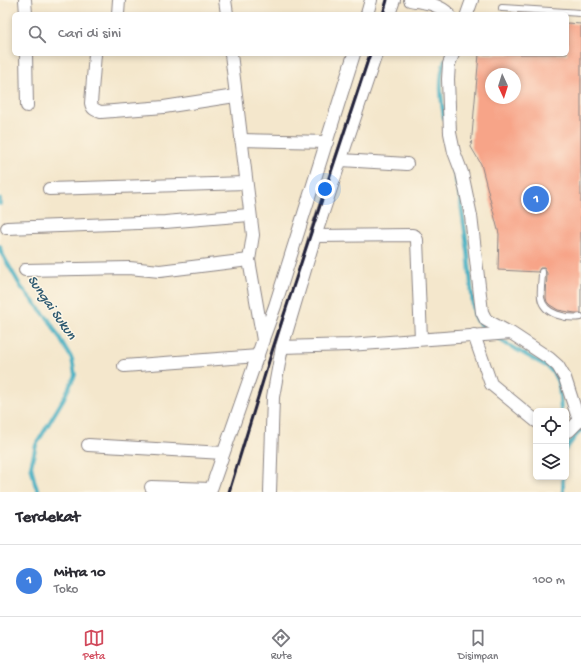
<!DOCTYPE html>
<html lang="id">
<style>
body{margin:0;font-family:"Gochi Hand",sans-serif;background:#f7f7f7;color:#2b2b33}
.controls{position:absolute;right:12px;bottom:12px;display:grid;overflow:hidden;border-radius:6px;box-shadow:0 2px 6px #0003}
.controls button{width:36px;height:36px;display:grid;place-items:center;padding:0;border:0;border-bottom:1px solid #e1e1e2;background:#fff;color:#2b2b33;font:20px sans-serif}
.compass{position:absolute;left:485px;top:68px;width:36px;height:36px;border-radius:50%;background:#fff;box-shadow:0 2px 6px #0003;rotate:176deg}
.you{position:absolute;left:325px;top:189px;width:14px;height:14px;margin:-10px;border:3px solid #fff;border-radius:50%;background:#1a73e8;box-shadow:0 0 0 6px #1a73e833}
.badge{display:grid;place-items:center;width:26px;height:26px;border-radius:50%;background:#d1495b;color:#fff;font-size:13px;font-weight:700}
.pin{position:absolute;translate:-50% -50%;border:2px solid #fff;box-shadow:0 1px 4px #0006}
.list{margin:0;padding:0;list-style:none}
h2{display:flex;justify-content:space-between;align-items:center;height:52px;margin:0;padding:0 16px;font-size:17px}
h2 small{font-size:13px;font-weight:400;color:#7c7c81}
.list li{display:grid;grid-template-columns:26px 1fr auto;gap:12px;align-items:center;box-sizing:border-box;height:72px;padding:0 16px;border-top:1px solid #e1e1e2}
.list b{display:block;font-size:15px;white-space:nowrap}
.list p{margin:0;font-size:13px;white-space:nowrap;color:#7c7c81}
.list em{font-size:13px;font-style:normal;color:#7c7c81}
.icon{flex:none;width:22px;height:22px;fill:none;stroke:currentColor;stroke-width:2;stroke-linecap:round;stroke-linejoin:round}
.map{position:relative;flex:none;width:581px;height:492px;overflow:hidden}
.search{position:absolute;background:#fff;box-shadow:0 2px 6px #0003;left:12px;right:12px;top:12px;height:44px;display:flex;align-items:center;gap:10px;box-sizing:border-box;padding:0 14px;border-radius:6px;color:#7c7c81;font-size:15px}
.sheet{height:124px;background:#fff}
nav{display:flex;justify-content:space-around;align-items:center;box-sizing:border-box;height:56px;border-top:1px solid #e1e1e2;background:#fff;font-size:11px;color:#7c7c81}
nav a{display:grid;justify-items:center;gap:2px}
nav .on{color:#d1495b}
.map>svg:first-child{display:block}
</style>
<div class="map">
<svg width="581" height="492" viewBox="0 0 581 492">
<rect width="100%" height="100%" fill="#fcf5e5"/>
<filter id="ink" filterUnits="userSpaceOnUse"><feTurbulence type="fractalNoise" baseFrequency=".025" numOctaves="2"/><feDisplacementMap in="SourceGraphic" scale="8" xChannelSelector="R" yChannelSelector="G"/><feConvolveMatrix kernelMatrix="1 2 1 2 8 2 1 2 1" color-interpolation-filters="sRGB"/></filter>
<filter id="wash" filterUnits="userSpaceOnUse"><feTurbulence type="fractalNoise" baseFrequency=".012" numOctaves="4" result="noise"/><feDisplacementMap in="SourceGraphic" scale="16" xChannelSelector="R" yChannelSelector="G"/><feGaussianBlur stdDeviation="0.9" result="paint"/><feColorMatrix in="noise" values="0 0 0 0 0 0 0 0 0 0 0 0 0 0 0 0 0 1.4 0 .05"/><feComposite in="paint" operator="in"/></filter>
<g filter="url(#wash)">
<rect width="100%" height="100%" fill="#f4e7cc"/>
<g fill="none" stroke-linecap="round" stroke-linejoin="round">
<g stroke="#42adc1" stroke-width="4">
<path d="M444 118C441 98 438 79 445 60"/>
<polyline points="451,158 460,198 468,252 473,307 476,320 489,332"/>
<polyline points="0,199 0,204"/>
<polyline points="0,246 1,252 21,287 49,320 72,359 75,375 64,398 36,445 31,466 35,484 39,492"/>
<polyline points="496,337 508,345 548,367 554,374 559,384 561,411"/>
<polyline points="566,449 581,429"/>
<polyline points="563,492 563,477"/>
</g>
</g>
<g id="blocks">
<path fill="#f7a488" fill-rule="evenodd" d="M567 23 581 24V313H575L558 310 550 305 547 302 546 298 547 273 544 268H540L538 272 498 270 499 234 481 164 471 147 479 54H567ZM491 74H515V98H491Z"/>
</g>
</g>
<g filter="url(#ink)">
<use href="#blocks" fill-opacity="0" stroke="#8b8484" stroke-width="1"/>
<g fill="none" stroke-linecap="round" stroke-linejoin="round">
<defs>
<g id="lane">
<polyline points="502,8 581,13"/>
<path d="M542 272C542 280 540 290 541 298 544 315 567 319 581 317"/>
</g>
<g id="street">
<polyline points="25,0 26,14"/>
<polyline points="225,0 227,14"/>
<path d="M410 0C425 3 437 3 449 14"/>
<polyline points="118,14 119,0"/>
<polyline points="367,14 371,0"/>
<polyline points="389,14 394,0"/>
<polyline points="467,14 472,0"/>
<polyline points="26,54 27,106"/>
<path d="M95 54 91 103C92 109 95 110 101 112L164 107 235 96"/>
<polyline points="453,54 449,64 448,79 450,133 454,152 462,173 471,216 482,312 486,320 510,333"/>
<polyline points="241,140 327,142"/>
<polyline points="341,160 407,164"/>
<polyline points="49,189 246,183"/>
<polyline points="7,228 165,222 249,215"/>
<polyline points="315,236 376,54"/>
<polyline points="25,270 129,268 160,271 249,260"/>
<polyline points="474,335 491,384 536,421"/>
<polyline points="263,339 275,306 354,54"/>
<polyline points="282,347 349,345 511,333 549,358 558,366 565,378 579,421 581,419"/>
<polyline points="124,366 258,356"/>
<polyline points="566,431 569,431 579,421"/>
<polyline points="88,445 223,453"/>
<polyline points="151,487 211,489"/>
<polyline points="210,492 263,340 249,260 253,235 231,54"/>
<polyline points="270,492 273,397 282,347 315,236 412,235 415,236 417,240 421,339"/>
</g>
</defs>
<use href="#lane" stroke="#8b8484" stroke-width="8"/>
<use href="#street" stroke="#8b8484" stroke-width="14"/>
<use href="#lane" stroke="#fff" stroke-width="6"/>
<use href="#street" stroke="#fff" stroke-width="12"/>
<g stroke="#22223b" stroke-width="3">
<polyline points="383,14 387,0"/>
<polyline points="229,492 273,348 370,54"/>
</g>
</g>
</g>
<g text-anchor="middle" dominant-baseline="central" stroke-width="3" stroke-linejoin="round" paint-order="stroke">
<g font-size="14" font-style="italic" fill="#2f5a71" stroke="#fcf5e5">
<text transform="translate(51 308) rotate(55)">Sungai Sukun</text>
</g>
</g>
</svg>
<div class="controls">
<button><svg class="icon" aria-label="locate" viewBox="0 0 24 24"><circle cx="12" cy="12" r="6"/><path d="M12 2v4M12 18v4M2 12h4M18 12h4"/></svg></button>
<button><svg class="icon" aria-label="layers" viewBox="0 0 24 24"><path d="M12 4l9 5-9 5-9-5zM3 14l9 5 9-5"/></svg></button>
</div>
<svg class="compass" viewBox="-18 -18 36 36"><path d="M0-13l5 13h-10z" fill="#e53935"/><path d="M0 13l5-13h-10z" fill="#7c7c81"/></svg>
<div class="you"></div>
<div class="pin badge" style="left:536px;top:199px;background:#3f7fe0">1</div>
<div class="search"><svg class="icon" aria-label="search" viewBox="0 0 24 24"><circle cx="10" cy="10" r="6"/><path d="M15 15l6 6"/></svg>Cari di sini</div>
</div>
<section class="sheet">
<h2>Terdekat<small></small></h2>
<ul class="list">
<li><span class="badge" style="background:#3f7fe0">1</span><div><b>Mitra 10</b><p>Toko</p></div><em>100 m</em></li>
</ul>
</section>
<nav>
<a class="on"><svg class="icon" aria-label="map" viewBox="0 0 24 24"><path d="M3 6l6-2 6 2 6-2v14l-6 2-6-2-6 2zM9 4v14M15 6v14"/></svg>Peta</a>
<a><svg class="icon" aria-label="directions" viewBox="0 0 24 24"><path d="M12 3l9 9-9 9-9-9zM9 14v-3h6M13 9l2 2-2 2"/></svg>Rute</a>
<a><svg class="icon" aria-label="saved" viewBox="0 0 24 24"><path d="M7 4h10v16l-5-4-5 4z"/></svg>Disimpan</a>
</nav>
